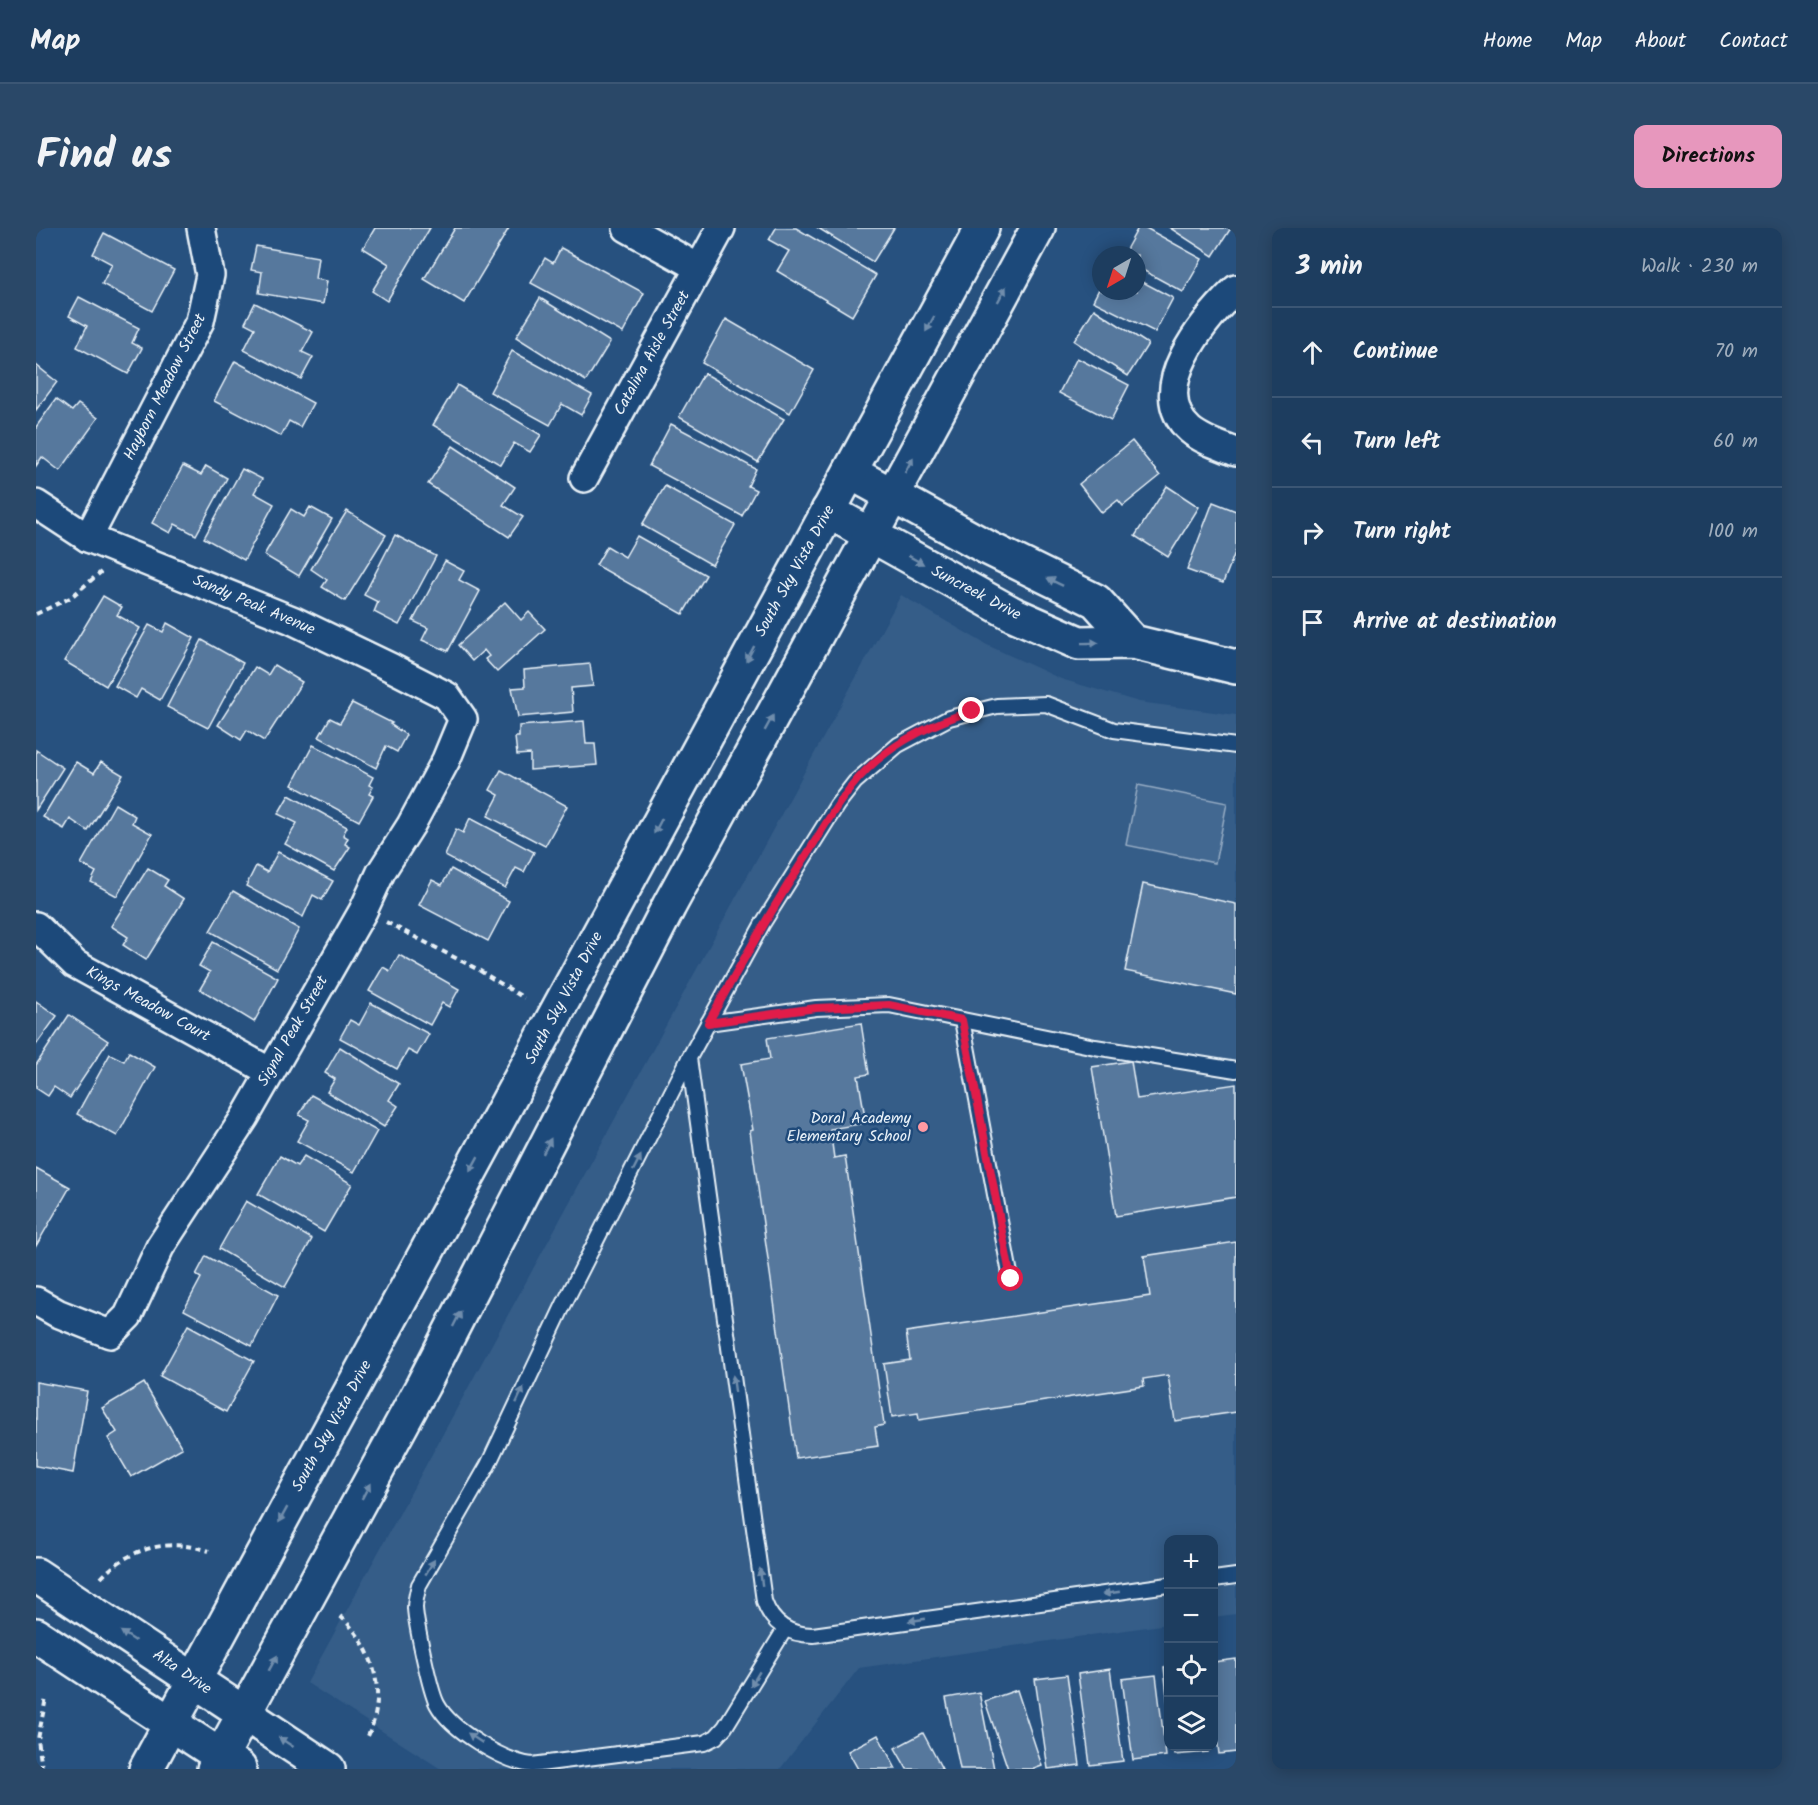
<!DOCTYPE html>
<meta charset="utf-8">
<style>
body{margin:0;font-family:Kalam,sans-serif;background:#2a4868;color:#f1f3f6}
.controls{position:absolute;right:18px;bottom:18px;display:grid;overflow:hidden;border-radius:12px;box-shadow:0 3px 15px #0003}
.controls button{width:54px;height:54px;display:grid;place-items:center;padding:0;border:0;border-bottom:2px solid #3b5674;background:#1d3d5f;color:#f1f3f6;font:30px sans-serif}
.compass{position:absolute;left:1056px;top:18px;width:54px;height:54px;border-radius:50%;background:#1d3d5f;box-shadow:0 3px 15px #0003;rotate:219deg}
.stop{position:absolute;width:18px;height:18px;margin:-14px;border:4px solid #e11d48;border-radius:50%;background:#fff}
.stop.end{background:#e11d48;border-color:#fff;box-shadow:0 2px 6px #0008}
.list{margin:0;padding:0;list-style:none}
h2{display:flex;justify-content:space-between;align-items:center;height:78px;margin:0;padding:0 24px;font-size:26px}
h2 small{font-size:20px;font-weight:400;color:#a0aebd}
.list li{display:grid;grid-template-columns:39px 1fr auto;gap:18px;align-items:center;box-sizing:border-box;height:90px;padding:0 24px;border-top:2px solid #3b5674}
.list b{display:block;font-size:22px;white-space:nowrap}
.list em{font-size:20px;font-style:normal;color:#a0aebd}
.icon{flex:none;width:33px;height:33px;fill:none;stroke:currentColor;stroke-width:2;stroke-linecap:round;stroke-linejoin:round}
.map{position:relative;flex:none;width:1200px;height:1541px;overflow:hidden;border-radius:12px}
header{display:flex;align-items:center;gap:36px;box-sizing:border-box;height:84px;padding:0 30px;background:#1d3d5f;border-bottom:2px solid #3b5674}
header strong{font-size:28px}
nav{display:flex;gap:33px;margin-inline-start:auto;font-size:21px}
.intro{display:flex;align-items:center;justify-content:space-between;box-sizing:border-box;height:144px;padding:0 36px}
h1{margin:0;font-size:42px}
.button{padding:15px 27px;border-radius:12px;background:#e797bd;color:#111;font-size:21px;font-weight:700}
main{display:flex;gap:36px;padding:0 36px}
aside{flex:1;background:#1d3d5f;border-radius:12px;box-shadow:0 3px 15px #0003}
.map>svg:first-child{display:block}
</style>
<header>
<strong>Map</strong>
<nav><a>Home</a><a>Map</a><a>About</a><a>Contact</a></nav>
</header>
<div class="intro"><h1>Find us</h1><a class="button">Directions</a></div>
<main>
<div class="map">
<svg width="1200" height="1541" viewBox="0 0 1200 1541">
<rect width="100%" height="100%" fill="#27517f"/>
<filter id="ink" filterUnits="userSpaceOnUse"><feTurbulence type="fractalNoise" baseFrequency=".0167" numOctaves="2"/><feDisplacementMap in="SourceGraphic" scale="12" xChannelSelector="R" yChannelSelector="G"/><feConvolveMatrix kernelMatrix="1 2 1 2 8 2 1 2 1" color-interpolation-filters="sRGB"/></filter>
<g filter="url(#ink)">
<polygon fill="#355d88" points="865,367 951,417 1025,451 1103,474 1200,487 1200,1386 1178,1389 1178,1312 1132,1312 1132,1396 823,1440 744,1541 405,1541 271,1455"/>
<polygon fill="#436891" stroke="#96acc4" stroke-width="1.5" points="1102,557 1191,575 1179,635 1090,617"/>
<g fill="#57789d" stroke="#e8f1f8" stroke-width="1.5">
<polygon points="339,0 394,0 351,73 336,63 353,36 327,20"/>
<polygon points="419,0 473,0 428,75 388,51"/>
<polygon points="740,0 760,0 840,47 816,88 741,43 753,23 733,12"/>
<polygon points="782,0 858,0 837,34"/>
<polygon points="1102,0 1110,0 1166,31 1147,64 1101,39 1101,27 1087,27"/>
<polygon points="1134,0 1195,0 1177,28"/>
<polygon points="68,5 138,42 116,83 66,56 76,36 57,26"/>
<polygon points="220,18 282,29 279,51 291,53 287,76 223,65 226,44 215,42"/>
<polygon points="525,20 608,65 587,105 495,55 509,30 517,35"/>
<polygon points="1101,51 1137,70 1119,104 1057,73 1065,57 1065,63 1101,63"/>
<polygon points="43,69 103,100 96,115 106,120 92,146 41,119 51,98 33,88"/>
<polygon points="504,70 574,114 550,153 480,109"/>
<polygon points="219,75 277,104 266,124 277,129 265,151 208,122 219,100 209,95"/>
<polygon points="1058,81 1112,116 1092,148 1038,113"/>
<polygon points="690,91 778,142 754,185 666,135"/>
<polygon points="476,123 556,167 545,187 526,176 514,197 454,164"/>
<polygon points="1041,130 1093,157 1075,192 1023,165"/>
<polygon points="199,133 277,175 264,199 253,193 245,208 178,173"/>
<polygon points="0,137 21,154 0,182"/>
<polygon points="668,145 748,191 722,234 643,189"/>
<polygon points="421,157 505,207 494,224 478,215 465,237 397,197"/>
<polygon points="20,171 36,183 42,176 62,190 24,243 6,229 0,238 0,199"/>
<polygon points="635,196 720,241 712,258 720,262 706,288 613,238"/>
<polygon points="1096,213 1124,248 1087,278 1082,272 1066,285 1043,256"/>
<polygon points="417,218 479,259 467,277 487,289 473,309 392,256"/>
<polygon points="147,238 165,247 170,238 191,250 160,307 139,296 134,305 116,295"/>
<polygon points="206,241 226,251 218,265 238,276 208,332 168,310"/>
<polygon points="629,258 699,297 676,337 606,297"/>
<polygon points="1131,258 1163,279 1132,329 1099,308"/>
<polygon points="1177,274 1200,283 1200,322 1187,355 1151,342"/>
<polygon points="274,279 296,291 263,348 228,327 255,281 268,289"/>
<polygon points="311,283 350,307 309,373 286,359 291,352 275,341"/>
<polygon points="359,307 400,328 363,397 338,384 342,374 328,367"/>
<polygon points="601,308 670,347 647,386 560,337 571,318 589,329"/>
<polygon points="409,333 428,343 423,352 444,363 412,423 386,412 392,400 377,393"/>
<polygon points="67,368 86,379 81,387 104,400 70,458 28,433"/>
<polygon points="469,374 485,392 493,384 509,401 461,444 449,431 453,428 448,422 436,433 422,417"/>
<polygon points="131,395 158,410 124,472 105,461 100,470 79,458 113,397 127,404"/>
<polygon points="166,412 207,435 172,500 131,479"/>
<polygon points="554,436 557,458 535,460 537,484 482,489 476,460 489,459 488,442"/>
<polygon points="238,437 266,454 228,513 211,502 205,512 182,497 219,439 232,447"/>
<polygon points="316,475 356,495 354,496 370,507 361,524 350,518 340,540 283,509 294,490 304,495"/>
<polygon points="548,493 550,516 559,516 561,537 494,542 494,526 481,527 479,509 483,509 483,498"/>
<polygon points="277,517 337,549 333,557 337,559 333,566 337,568 323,593 256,557"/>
<polygon points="0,522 27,540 0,582"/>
<polygon points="40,534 58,545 65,534 87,547 52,603 34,591 28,601 7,589"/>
<polygon points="465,542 531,578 509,618 452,588 463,567 454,562"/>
<polygon points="253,567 311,599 307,607 312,610 309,616 314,619 298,643 249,616 261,595 242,586"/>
<polygon points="79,576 99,588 96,595 116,606 81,668 55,654 60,644 45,636"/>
<polygon points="434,590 498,624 488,644 480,640 469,660 409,628 420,601 427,605"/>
<polygon points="242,624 297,653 286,672 277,667 267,689 210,658 220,638 231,644"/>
<polygon points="112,640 132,652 128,658 148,671 110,732 87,717 92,709 75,698"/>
<polygon points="415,641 473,673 452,713 383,677 396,652 406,657"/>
<polygon points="1107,656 1200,676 1200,766 1089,743"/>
<polygon points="197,663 263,701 241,741 174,703"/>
<polygon points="177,714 242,750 218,794 164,761 174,744 163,738"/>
<polygon points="363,727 423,761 413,779 406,775 394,797 333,763 347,739 354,743"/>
<polygon points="0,773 21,788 0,817"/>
<polygon points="335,775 393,806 381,827 372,822 361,841 304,810 314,792 323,797"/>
<polygon points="33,787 72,813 34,870 18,859 12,868 0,860 0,837"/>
<polygon points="825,795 833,846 822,848 830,895 794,901 798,930 809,928 848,1197 839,1199 842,1218 760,1230 714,903 717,902 705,836 734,831 731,810"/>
<polygon points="304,819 363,856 353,872 362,878 348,899 291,864 299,851 289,845"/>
<polygon points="93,824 119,839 81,908 41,886 74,826 88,833"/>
<polygon points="1095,833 1101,871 1200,856 1200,969 1080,988 1056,839"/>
<polygon points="275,867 341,903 318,944 261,913 273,892 263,887"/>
<polygon points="244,928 261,938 268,928 316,956 288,1004 222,966"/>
<polygon points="0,940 34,959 0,1018"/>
<polygon points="210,973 276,1011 249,1059 183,1021"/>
<polygon points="1200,1014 1200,1184 1139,1193 1132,1147 1107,1151 1108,1158 883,1192 882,1185 856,1189 848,1136 874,1132 870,1104 1114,1068 1108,1028"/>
<polygon points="170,1028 242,1067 216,1118 148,1082 165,1050 160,1047"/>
<polygon points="152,1097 218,1133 190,1184 124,1148"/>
<polygon points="0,1154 51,1163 37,1245 0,1238"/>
<polygon points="108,1155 146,1220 95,1249 72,1210 81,1204 66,1180"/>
<polygon points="1200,1431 1200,1524 1183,1526 1178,1486 1178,1434"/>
<polygon points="1128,1439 1132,1439 1132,1478"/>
<polygon points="1074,1441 1087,1533 1054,1537 1042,1446"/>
<polygon points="1031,1447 1044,1537 1012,1541 999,1451"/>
<polygon points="1120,1447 1130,1528 1097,1532 1086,1451"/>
<polygon points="981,1462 1006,1538 998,1541 972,1541 949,1473"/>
<polygon points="943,1464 958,1541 924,1541 910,1470"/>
<polygon points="887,1505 906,1541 871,1541 859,1520"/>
<polygon points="842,1507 860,1541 822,1541 812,1523"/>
<polygon points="1138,1518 1171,1518 1172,1524 1139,1527"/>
</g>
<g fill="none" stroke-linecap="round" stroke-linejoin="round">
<defs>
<g id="lane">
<polyline points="926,792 975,1051"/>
<polyline points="672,795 780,780 853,777 1059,819 1200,842"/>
<path d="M653 830 528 1076 452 1237 383 1357C381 1365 379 1373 379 1380 380 1396 394 1463 401 1476 415 1502 466 1533 496 1537L668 1515 680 1509 689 1499 749 1401"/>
<polyline points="1178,1351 1200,1348"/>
<path d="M1132 1357 777 1407C753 1407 736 1396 728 1373L653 830 727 695 801 577 819 554 862 517 913 490 961 478 1010 476 1078 502 1200 518"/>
</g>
<g id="street">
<polyline points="591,0 663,40"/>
<path d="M1200 61C1169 91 1108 162 1154 202 1167 213 1185 218 1200 224"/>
<polyline points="548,250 685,0"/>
<polyline points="0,276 52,310 256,392 356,440 411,468 427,491 410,532 375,597 345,644 327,683 209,889 124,1019 92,1088 74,1106 21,1085 0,1073"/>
<polyline points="52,310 164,93 174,47 165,0"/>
<polyline points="0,698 39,736 233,843"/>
</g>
<g id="secondary">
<polyline points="814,244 952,320 1060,373 1097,414"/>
<polyline points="792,283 977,386 1043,415 1097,414 1200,439"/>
<polyline points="0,1347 292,1541"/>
<polyline points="0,1407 203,1540"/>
<polyline points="110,1541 946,0"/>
<polyline points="178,1541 387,1157 633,678 1002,0"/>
</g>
</defs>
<use href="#lane" stroke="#e8f1f8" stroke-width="18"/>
<use href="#street" stroke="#e8f1f8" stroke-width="32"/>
<use href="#secondary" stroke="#e8f1f8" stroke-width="38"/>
<g stroke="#e8f1f8" stroke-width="4" stroke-dasharray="6 4.5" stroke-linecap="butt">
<polyline points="0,386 34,370 65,344"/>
<polyline points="350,694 441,741 488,770"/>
<path d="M65 1350C94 1319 133 1310 173 1323"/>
<path d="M304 1388C339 1419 352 1468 331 1510"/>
<polyline points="6,1541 2,1511 10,1470"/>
</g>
<use href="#lane" stroke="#1f4a7a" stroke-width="14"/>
<use href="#street" stroke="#1f4a7a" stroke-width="27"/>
<use href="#secondary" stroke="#1f4a7a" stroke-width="33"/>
</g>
<defs><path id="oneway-solid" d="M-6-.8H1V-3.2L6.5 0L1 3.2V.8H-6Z" transform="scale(1.5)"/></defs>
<g fill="#6f8dac">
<use href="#oneway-solid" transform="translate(966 66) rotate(-62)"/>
<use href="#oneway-solid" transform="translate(894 96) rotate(119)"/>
<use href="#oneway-solid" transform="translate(873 237) rotate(-62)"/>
<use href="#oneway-solid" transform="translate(880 332) rotate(29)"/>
<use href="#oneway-solid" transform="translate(1019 354) rotate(-154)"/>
<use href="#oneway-solid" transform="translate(1054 415) rotate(-1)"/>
<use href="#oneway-solid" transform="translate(714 426) rotate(118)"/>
<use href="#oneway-solid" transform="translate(733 495) rotate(-61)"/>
<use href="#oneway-solid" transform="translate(622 598) rotate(118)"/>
<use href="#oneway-solid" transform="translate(511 918) rotate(-63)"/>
<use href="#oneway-solid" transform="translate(601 935) rotate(-63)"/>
<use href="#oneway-solid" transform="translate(438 936) rotate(119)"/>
<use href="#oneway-solid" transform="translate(421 1091) rotate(-63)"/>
<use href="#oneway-solid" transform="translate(698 1156) rotate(-98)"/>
<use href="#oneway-solid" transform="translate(484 1167) rotate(-65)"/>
<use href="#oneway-solid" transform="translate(330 1263) rotate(-62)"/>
<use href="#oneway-solid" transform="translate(247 1287) rotate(119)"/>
<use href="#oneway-solid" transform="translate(394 1339) rotate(-59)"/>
<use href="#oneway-solid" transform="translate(725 1349) rotate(-98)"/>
<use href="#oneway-solid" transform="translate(1075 1365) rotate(172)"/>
<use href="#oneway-solid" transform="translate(881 1392) rotate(172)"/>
<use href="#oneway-solid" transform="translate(92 1408) rotate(-147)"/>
<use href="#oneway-solid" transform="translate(237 1435) rotate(-61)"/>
<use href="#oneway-solid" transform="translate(719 1451) rotate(121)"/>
<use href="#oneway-solid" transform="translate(439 1510) rotate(-146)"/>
<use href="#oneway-solid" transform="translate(250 1514) rotate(-147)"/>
</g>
</g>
<g fill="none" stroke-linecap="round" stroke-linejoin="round" filter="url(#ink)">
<path stroke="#e11d48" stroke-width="8" d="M936 483C901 494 868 509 840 533 810 559 792 592 772 625 736 680 704 737 672 795L780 780 853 777 926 792 975 1051"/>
</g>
<circle fill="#ff9aa2" stroke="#1f4a7a" stroke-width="2" cx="887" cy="899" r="6"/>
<g text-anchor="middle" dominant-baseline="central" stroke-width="5" stroke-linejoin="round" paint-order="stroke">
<g font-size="16" fill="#e8f1f8" stroke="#1f4a7a">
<text transform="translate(616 125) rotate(-61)">Catalina Aisle Street</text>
<text transform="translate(129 159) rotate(-63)">Hayborn Meadow Street</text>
<text transform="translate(759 343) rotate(-61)">South Sky Vista Drive</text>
<text transform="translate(940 365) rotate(28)">Suncreek Drive</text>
<text transform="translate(218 377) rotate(23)">Sandy Peak Avenue</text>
<text transform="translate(528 770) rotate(-62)">South Sky Vista Drive</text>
<text transform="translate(112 776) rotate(29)">Kings Meadow Court</text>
<text transform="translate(257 803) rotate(-60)">Signal Peak Street</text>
<text transform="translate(296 1198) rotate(-61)">South Sky Vista Drive</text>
<text transform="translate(146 1444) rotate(34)">Alta Drive</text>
</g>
<g font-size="16" fill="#e8f1f8" stroke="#1f4a7a" text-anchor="end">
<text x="875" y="890">Doral Academy<tspan x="875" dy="18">Elementary School</tspan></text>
</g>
</g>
</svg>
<div class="controls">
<button>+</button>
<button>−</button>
<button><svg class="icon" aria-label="locate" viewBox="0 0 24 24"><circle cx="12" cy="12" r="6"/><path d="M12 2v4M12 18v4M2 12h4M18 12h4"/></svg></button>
<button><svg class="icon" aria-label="layers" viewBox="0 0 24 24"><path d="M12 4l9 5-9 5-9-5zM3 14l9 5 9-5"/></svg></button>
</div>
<svg class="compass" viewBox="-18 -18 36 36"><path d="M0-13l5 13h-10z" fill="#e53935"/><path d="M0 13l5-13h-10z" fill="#a0aebd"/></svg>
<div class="stop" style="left:975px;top:1051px"></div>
<div class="stop end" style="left:936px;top:483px"></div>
</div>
<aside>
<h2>3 min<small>Walk · 230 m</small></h2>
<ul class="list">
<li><svg class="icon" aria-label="ahead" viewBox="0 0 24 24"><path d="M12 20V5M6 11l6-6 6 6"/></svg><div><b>Continue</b></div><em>70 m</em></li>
<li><svg class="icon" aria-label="left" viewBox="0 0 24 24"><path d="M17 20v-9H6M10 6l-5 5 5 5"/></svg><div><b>Turn left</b></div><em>60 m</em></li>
<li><svg class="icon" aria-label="right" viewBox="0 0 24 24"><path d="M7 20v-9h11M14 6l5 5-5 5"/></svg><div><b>Turn right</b></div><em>100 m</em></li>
<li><svg class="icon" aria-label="arrive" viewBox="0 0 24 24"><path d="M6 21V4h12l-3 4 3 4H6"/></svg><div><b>Arrive at destination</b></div></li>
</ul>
</aside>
</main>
